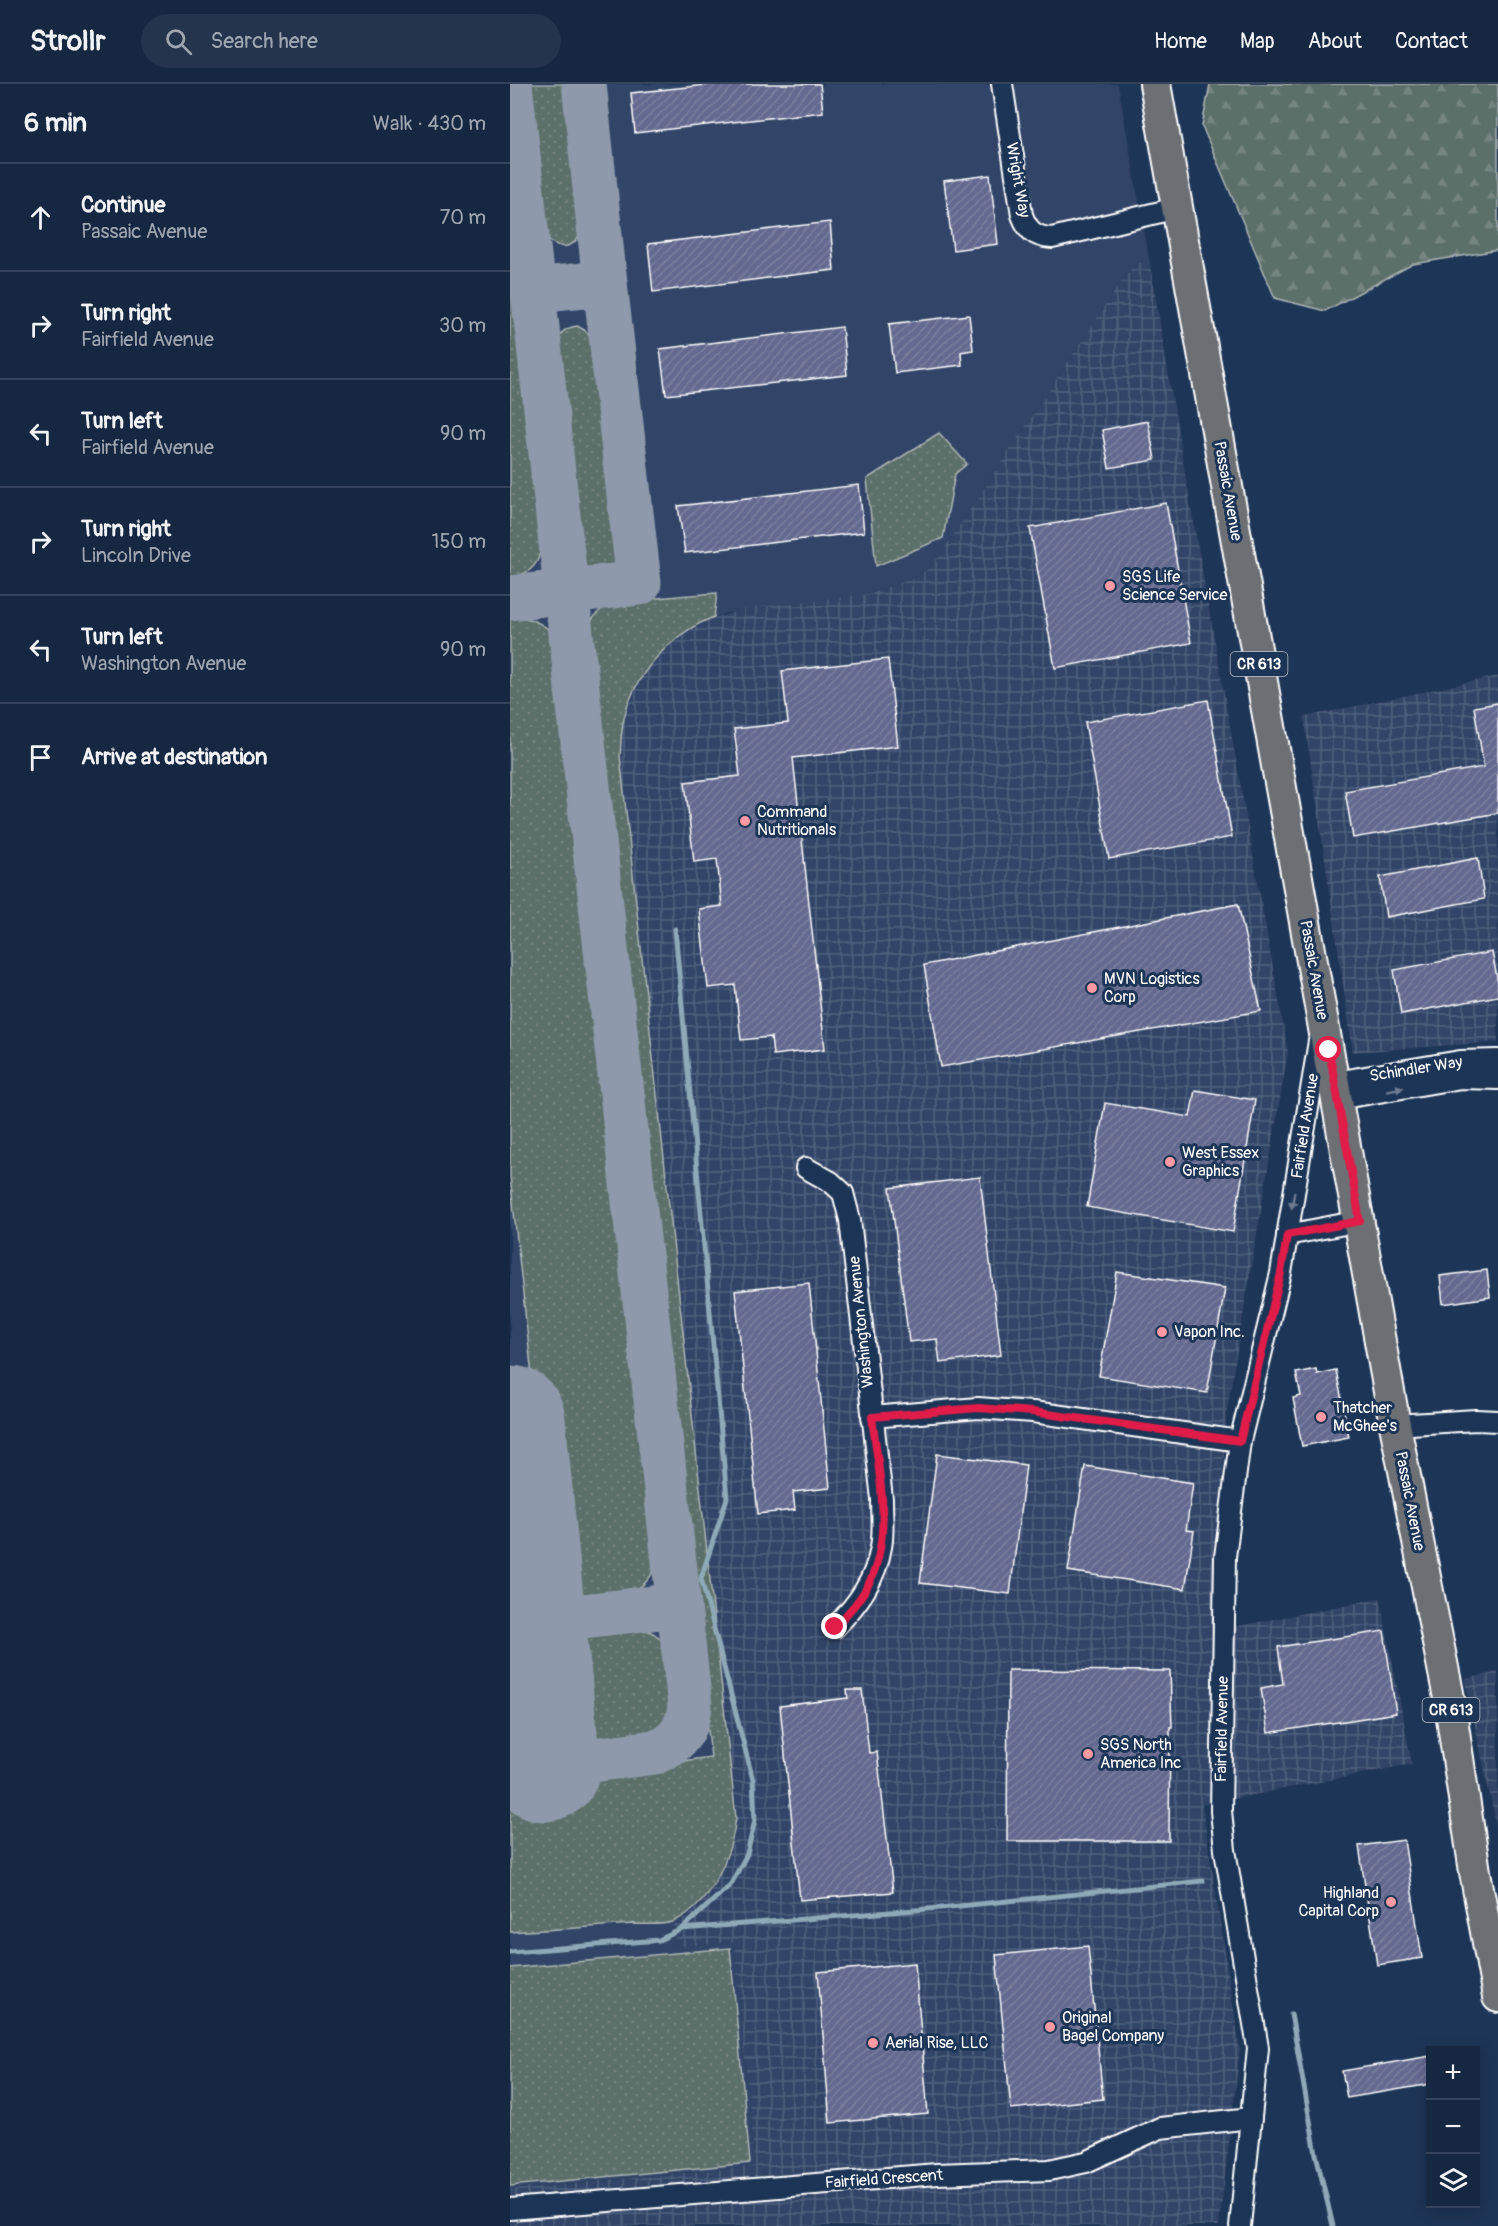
<!DOCTYPE html>
<meta charset="utf-8">
<style>
body{margin:0;font-family:Pangolin,sans-serif;background:#23344c;color:#f1f3f6}
.controls{position:absolute;right:18px;bottom:18px;display:grid;overflow:hidden;border-radius:0px;box-shadow:0 3px 15px #0003}
.controls button{width:54px;height:54px;display:grid;place-items:center;padding:0;border:0;border-bottom:2px solid #35445a;background:#162841;color:#f1f3f6;font:30px sans-serif}
.stop{position:absolute;width:18px;height:18px;margin:-14px;border:4px solid #e11d48;border-radius:50%;background:#fff}
.stop.end{background:#e11d48;border-color:#fff;box-shadow:0 2px 6px #0008}
.list{margin:0;padding:0;list-style:none}
h2{display:flex;justify-content:space-between;align-items:center;height:78px;margin:0;padding:0 24px;font-size:26px}
h2 small{font-size:20px;font-weight:400;color:#9ea6b1}
.list li{display:grid;grid-template-columns:39px 1fr auto;gap:18px;align-items:center;box-sizing:border-box;height:108px;padding:0 24px;border-top:2px solid #35445a}
.list b{display:block;font-size:22px;white-space:nowrap}
.list p{margin:0;font-size:20px;white-space:nowrap;color:#9ea6b1}
.list em{font-size:20px;font-style:normal;color:#9ea6b1}
.icon{flex:none;width:33px;height:33px;fill:none;stroke:currentColor;stroke-width:2;stroke-linecap:round;stroke-linejoin:round}
.map{position:relative;flex:none;width:988px;height:2142px;overflow:hidden}
header{display:flex;align-items:center;gap:36px;box-sizing:border-box;height:84px;padding:0 30px;background:#162841;border-bottom:2px solid #35445a}
header strong{font-size:28px}
nav{display:flex;gap:33px;margin-inline-start:auto;font-size:21px}
.search{width:420px;height:54px;background:#23344c;display:flex;align-items:center;gap:15px;box-sizing:border-box;padding:0 21px;border-radius:33px;color:#9ea6b1;font-size:22px}
main{display:flex}
aside{flex:1;background:#162841}
.map>svg:first-child{display:block}
</style>
<header>
<strong>Strollr</strong>
<div class="search"><svg class="icon" aria-label="search" viewBox="0 0 24 24"><circle cx="10" cy="10" r="6"/><path d="M15 15l6 6"/></svg>Search here</div>
<nav><a>Home</a><a>Map</a><a>About</a><a>Contact</a></nav>
</header>
<main>
<aside>
<h2>6 min<small>Walk · 430 m</small></h2>
<ul class="list">
<li><svg class="icon" aria-label="ahead" viewBox="0 0 24 24"><path d="M12 20V5M6 11l6-6 6 6"/></svg><div><b>Continue</b><p>Passaic Avenue</p></div><em>70 m</em></li>
<li><svg class="icon" aria-label="right" viewBox="0 0 24 24"><path d="M7 20v-9h11M14 6l5 5-5 5"/></svg><div><b>Turn right</b><p>Fairfield Avenue</p></div><em>30 m</em></li>
<li><svg class="icon" aria-label="left" viewBox="0 0 24 24"><path d="M17 20v-9H6M10 6l-5 5 5 5"/></svg><div><b>Turn left</b><p>Fairfield Avenue</p></div><em>90 m</em></li>
<li><svg class="icon" aria-label="right" viewBox="0 0 24 24"><path d="M7 20v-9h11M14 6l5 5-5 5"/></svg><div><b>Turn right</b><p>Lincoln Drive</p></div><em>150 m</em></li>
<li><svg class="icon" aria-label="left" viewBox="0 0 24 24"><path d="M17 20v-9H6M10 6l-5 5 5 5"/></svg><div><b>Turn left</b><p>Washington Avenue</p></div><em>90 m</em></li>
<li><svg class="icon" aria-label="arrive" viewBox="0 0 24 24"><path d="M6 21V4h12l-3 4 3 4H6"/></svg><div><b>Arrive at destination</b></div></li>
</ul>
</aside>
<div class="map">
<svg width="988" height="2142" viewBox="0 0 988 2142">
<defs>
<pattern id="industrial-grid" width="8" height="8" patternUnits="userSpaceOnUse" patternTransform="scale(1.5)"><rect width="8" height="8" fill="#324568"/><path d="M0 4h8M4 0v8" fill="none" stroke="#51617f"/></pattern>
<pattern id="grass-dots" width="8" height="8" patternUnits="userSpaceOnUse" patternTransform="scale(1.5)"><rect width="8" height="8" fill="#5b6f6a"/><path d="M2 2h.1M6 6h.1" fill="none" stroke="#748580" stroke-width="1.8" stroke-linecap="round"/></pattern>
<pattern id="forest-firs" width="22" height="20" patternUnits="userSpaceOnUse" patternTransform="scale(1.5)"><rect width="22" height="20" fill="#5b6f6a"/><path d="M5 1l3.5 6h-7zM16 11l3.5 6h-7z" fill="#748580"/></pattern>
<pattern id="building-hatch" width="6" height="6" patternUnits="userSpaceOnUse" patternTransform="scale(1.5)"><rect width="6" height="6" fill="#64698f"/><path d="M-1 1l2-2M0 6l6-6M5 7l2-2" fill="none" stroke="#7b80a0"/></pattern>
</defs>
<rect width="100%" height="100%" fill="#1d3557"/>
<filter id="ink" filterUnits="userSpaceOnUse"><feTurbulence type="fractalNoise" baseFrequency=".0167" numOctaves="2"/><feDisplacementMap in="SourceGraphic" scale="12" xChannelSelector="R" yChannelSelector="G"/><feConvolveMatrix kernelMatrix="1 2 1 2 8 2 1 2 1" color-interpolation-filters="sRGB"/></filter>
<g filter="url(#ink)">
<polygon fill="#324568" points="0,0 608,0 639,174 624,182 612,196 458,429 429,472 418,485 404,494 358,510 216,529 182,544 110,672 226,1734 176,1828 163,1838 166,1863 224,1858 245,2082 0,2106"/>
<g fill="url(#industrial-grid)">
<polygon points="639,174 678,407 778,968 716,1331 704,1547 870,1514 902,1680 692,1721 730,1965 709,2142 0,2142 0,2106 245,2082 224,1858 166,1863 163,1838 189,1817 200,1805 216,1778 224,1749 110,672 113,639 118,623 132,593 153,567 167,555 198,536 234,525 358,510 404,494 418,485 429,472 458,429 612,196 624,182"/>
<polygon points="988,592 988,958 843,968 794,633"/>
<polygon points="988,1588 988,1749 955,1595"/>
</g>
<g fill="url(#grass-dots)" stroke="#adb7b4" stroke-width="1.5">
<path d="M14 0H59L74 133C74 164 46 175 31 144Z"/>
<path d="M0 158 31 436C32 462 35 488 0 494Z"/>
<path d="M67 242C80 248 84 255 89 269L112 466C107 494 88 491 69 479L65 460 44 264C48 251 53 244 67 242Z"/>
<polygon points="429,349 457,380 445,390 433,454 366,482 357,395"/>
<path d="M207 509 204 533C160 550 122 592 113 639 111 650 111 661 110 672L226 1734C221 1773 202 1818 165 1837 154 1842 135 1840 124 1840 82 1843 41 1846 0 1848V1657L5 1699 201 1673 76 547C80 538 84 531 92 525 106 515 185 511 207 509Z"/>
<path d="M0 533C18 532 32 538 45 551L146 1451C146 1461 149 1476 145 1484 132 1515 87 1525 60 1506 50 1499 46 1485 42 1473L0 1092Z"/>
<path d="M121 1541C146 1547 158 1555 161 1582 162 1594 167 1611 164 1623 156 1652 129 1658 102 1658 97 1658 89 1659 84 1658 72 1653 62 1638 61 1626 60 1613 56 1598 57 1585 59 1550 93 1545 121 1541Z"/>
<polygon points="220,1864 240,2079 0,2102 0,1884"/>
</g>
<polygon fill="url(#forest-firs)" stroke="#adb7b4" stroke-width="1.5" points="700,0 988,0 988,166 903,180 815,227 765,214 692,42"/>
<g fill="none" stroke-linecap="round" stroke-linejoin="round">
<g stroke="#8fa9b8" stroke-width="5">
<polyline points="172,1845 430,1824 693,1797"/>
<polyline points="0,1868 149,1856 172,1845 221,1800 237,1770 245,1736 243,1696 191,1494 217,1414 165,845"/>
<polyline points="781,1930 806,2070 823,2142"/>
</g>
<g stroke="#8e9aab" stroke-width="45">
<path d="M0 0 180 1622C178 1645 167 1659 145 1668L35 1682"/>
<polyline points="74,0 95,199"/>
<polyline points="0,514 129,499 95,199 24,206"/>
<polyline points="20,1538 169,1521"/>
</g>
<polyline stroke="#8e9aab" stroke-width="111" points="0,1337 35,1682"/>
</g>
<g fill="url(#building-hatch)" stroke="#fff" stroke-width="1.5">
<polygon points="206,0 310,0 313,28 125,49 121,9"/>
<polygon points="480,91 488,160 443,166 434,97"/>
<polygon points="320,138 324,186 143,208 138,160"/>
<polygon points="459,231 463,266 451,268 452,281 385,289 379,240"/>
<polygon points="332,243 337,291 156,311 150,265"/>
<polygon points="638,337 645,376 599,384 592,346"/>
<polygon points="349,401 354,448 175,469 168,422"/>
<polygon points="656,419 681,559 545,584 520,444"/>
<polygon points="378,575 388,662 283,674 315,965 263,971 261,953 231,956 225,901 198,904 189,825 212,822 207,775 184,778 175,698 230,692 224,645 278,639 272,587"/>
<polygon points="698,616 722,753 599,775 575,638"/>
<polygon points="988,619 988,729 843,754 835,707 974,683 964,623"/>
<polygon points="968,774 974,815 876,833 870,793"/>
<polygon points="728,820 751,927 431,983 414,881"/>
<polygon points="982,868 988,899 988,912 891,930 884,886"/>
<polygon points="685,1006 745,1016 723,1148 577,1123 595,1019 680,1033"/>
<polygon points="470,1093 491,1271 430,1279 427,1255 399,1258 380,1104"/>
<polygon points="977,1186 980,1213 933,1220 930,1192"/>
<polygon points="607,1188 715,1204 697,1309 589,1292"/>
<polygon points="299,1199 320,1404 283,1408 285,1426 248,1430 225,1207"/>
<polygon points="806,1285 807,1290 826,1286 839,1353 792,1362 783,1314 791,1312 786,1289"/>
<polygon points="427,1370 516,1381 500,1510 410,1499"/>
<polygon points="575,1382 683,1399 676,1446 684,1447 675,1505 558,1487"/>
<polygon points="874,1547 886,1629 758,1649 751,1604 773,1600 768,1563"/>
<polygon points="498,1586 660,1587 662,1643 660,1643 659,1757 497,1757"/>
<polygon points="337,1606 352,1606 359,1669 367,1668 383,1808 290,1816 270,1622 338,1614"/>
<polygon points="894,1756 912,1874 867,1881 849,1762"/>
<polygon points="578,1862 593,2015 501,2025 486,1871"/>
<polygon points="405,1879 418,2030 320,2039 308,1888"/>
<polygon points="921,1972 921,2000 837,2014 832,1987"/>
</g>
<g fill="none" stroke-linecap="round" stroke-linejoin="round">
<defs>
<g id="minor">
<path d="M492 0 512 131C518 147 525 153 542 154L667 124"/>
<polyline points="825,998 950,977 988,976"/>
<polyline points="828,1015 951,994 988,995"/>
<path d="M296 1084 321 1098 333 1109 340 1136 372 1415C372 1431 374 1448 371 1463 366 1495 348 1520 325 1543"/>
<polyline points="777,1151 850,1137"/>
<polyline points="362,1333 468,1324 523,1328 730,1357"/>
<polyline points="885,1341 966,1336 988,1337"/>
<polyline points="0,2125 427,2090 539,2086 576,2078 650,2044 741,2034"/>
<polyline points="730,2142 748,1964 715,1766 711,1727 715,1473 730,1357 771,1189 809,957"/>
</g>
<polyline id="primary" points="645,0 885,1341 939,1614 965,1788 988,1913"/>
</defs>
<use href="#minor" stroke="#fff" stroke-width="24"/>
<use href="#primary" stroke="#fff" stroke-width="34"/>
<use href="#minor" stroke="#1d3557" stroke-width="20"/>
<use href="#primary" stroke="#6c6f75" stroke-width="30"/>
</g>
<defs><path id="oneway-solid" d="M-6-.8H1V-3.2L6.5 0L1 3.2V.8H-6Z" transform="scale(1.5)"/></defs>
<g fill="#6c7c92">
<use href="#oneway-solid" transform="translate(885 1005) rotate(-10)"/>
<use href="#oneway-solid" transform="translate(783 1116) rotate(99)"/>
</g>
</g>
<g fill="none" stroke-linecap="round" stroke-linejoin="round" filter="url(#ink)">
<path stroke="#e11d48" stroke-width="8" d="M325 1543C339 1528 353 1513 361 1495 383 1445 368 1385 362 1333L468 1324 523 1328 730 1357 771 1189 777 1151 850 1137 819 966"/>
</g>
<g fill="#ff9aa2" stroke="#1d3557" stroke-width="2">
<circle cx="600" cy="502" r="6"/>
<circle cx="235" cy="737" r="6"/>
<circle cx="582" cy="904" r="6"/>
<circle cx="660" cy="1078" r="6"/>
<circle cx="652" cy="1248" r="6"/>
<circle cx="811" cy="1333" r="6"/>
<circle cx="578" cy="1670" r="6"/>
<circle cx="881" cy="1818" r="6"/>
<circle cx="540" cy="1943" r="6"/>
<circle cx="363" cy="1959" r="6"/>
</g>
<g text-anchor="middle" dominant-baseline="central" stroke-width="6" stroke-linejoin="round" paint-order="stroke">
<g fill="#1d3557" stroke="#bbc2cd" stroke-width="1.5">
<rect x="720.5" y="568" width="57" height="24" rx="4.5"/>
<rect x="912.5" y="1614" width="57" height="24" rx="4.5"/>
</g>
<g font-size="15" font-weight="bold" fill="#fff">
<text x="749" y="580">CR 613</text>
<text x="941" y="1626">CR 613</text>
</g>
<g font-size="16" fill="#fff" stroke="#1d3557">
<text transform="translate(508 96) rotate(80)">Wright Way</text>
<text transform="translate(718 407) rotate(80)">Passaic Avenue</text>
<text transform="translate(804 886) rotate(80)">Passaic Avenue</text>
<text transform="translate(906 985) rotate(-9)">Schindler Way</text>
<text transform="translate(795 1042) rotate(-81)">Fairfield Avenue</text>
<text transform="translate(351 1238) rotate(-96)">Washington Avenue</text>
<text transform="translate(900 1417) rotate(79)">Passaic Avenue</text>
<text transform="translate(712 1645) rotate(-89)">Fairfield Avenue</text>
<text transform="translate(374 2095) rotate(-4)">Fairfield Crescent</text>
</g>
<g font-size="16" fill="#fff" stroke="#1d3557" text-anchor="start">
<text x="612" y="493">SGS Life<tspan x="612" dy="18">Science Service</tspan></text>
<text x="247" y="728">Command<tspan x="247" dy="18">Nutritionals</tspan></text>
<text x="594" y="895">MVN Logistics<tspan x="594" dy="18">Corp</tspan></text>
<text x="672" y="1069">West Essex<tspan x="672" dy="18">Graphics</tspan></text>
<text x="664" y="1248">Vapon Inc.</text>
<text x="823" y="1324">Thatcher<tspan x="823" dy="18">McGhee's</tspan></text>
<text x="590" y="1661">SGS North<tspan x="590" dy="18">America Inc</tspan></text>
<text x="869" y="1809" text-anchor="end">Highland<tspan x="869" dy="18">Capital Corp</tspan></text>
<text x="552" y="1934">Original<tspan x="552" dy="18">Bagel Company</tspan></text>
<text x="375" y="1959">Aerial Rise, LLC</text>
</g>
</g>
</svg>
<div class="controls">
<button>+</button>
<button>−</button>
<button><svg class="icon" aria-label="layers" viewBox="0 0 24 24"><path d="M12 4l9 5-9 5-9-5zM3 14l9 5 9-5"/></svg></button>
</div>
<div class="stop" style="left:819px;top:966px"></div>
<div class="stop end" style="left:325px;top:1543px"></div>
</div>
</main>
